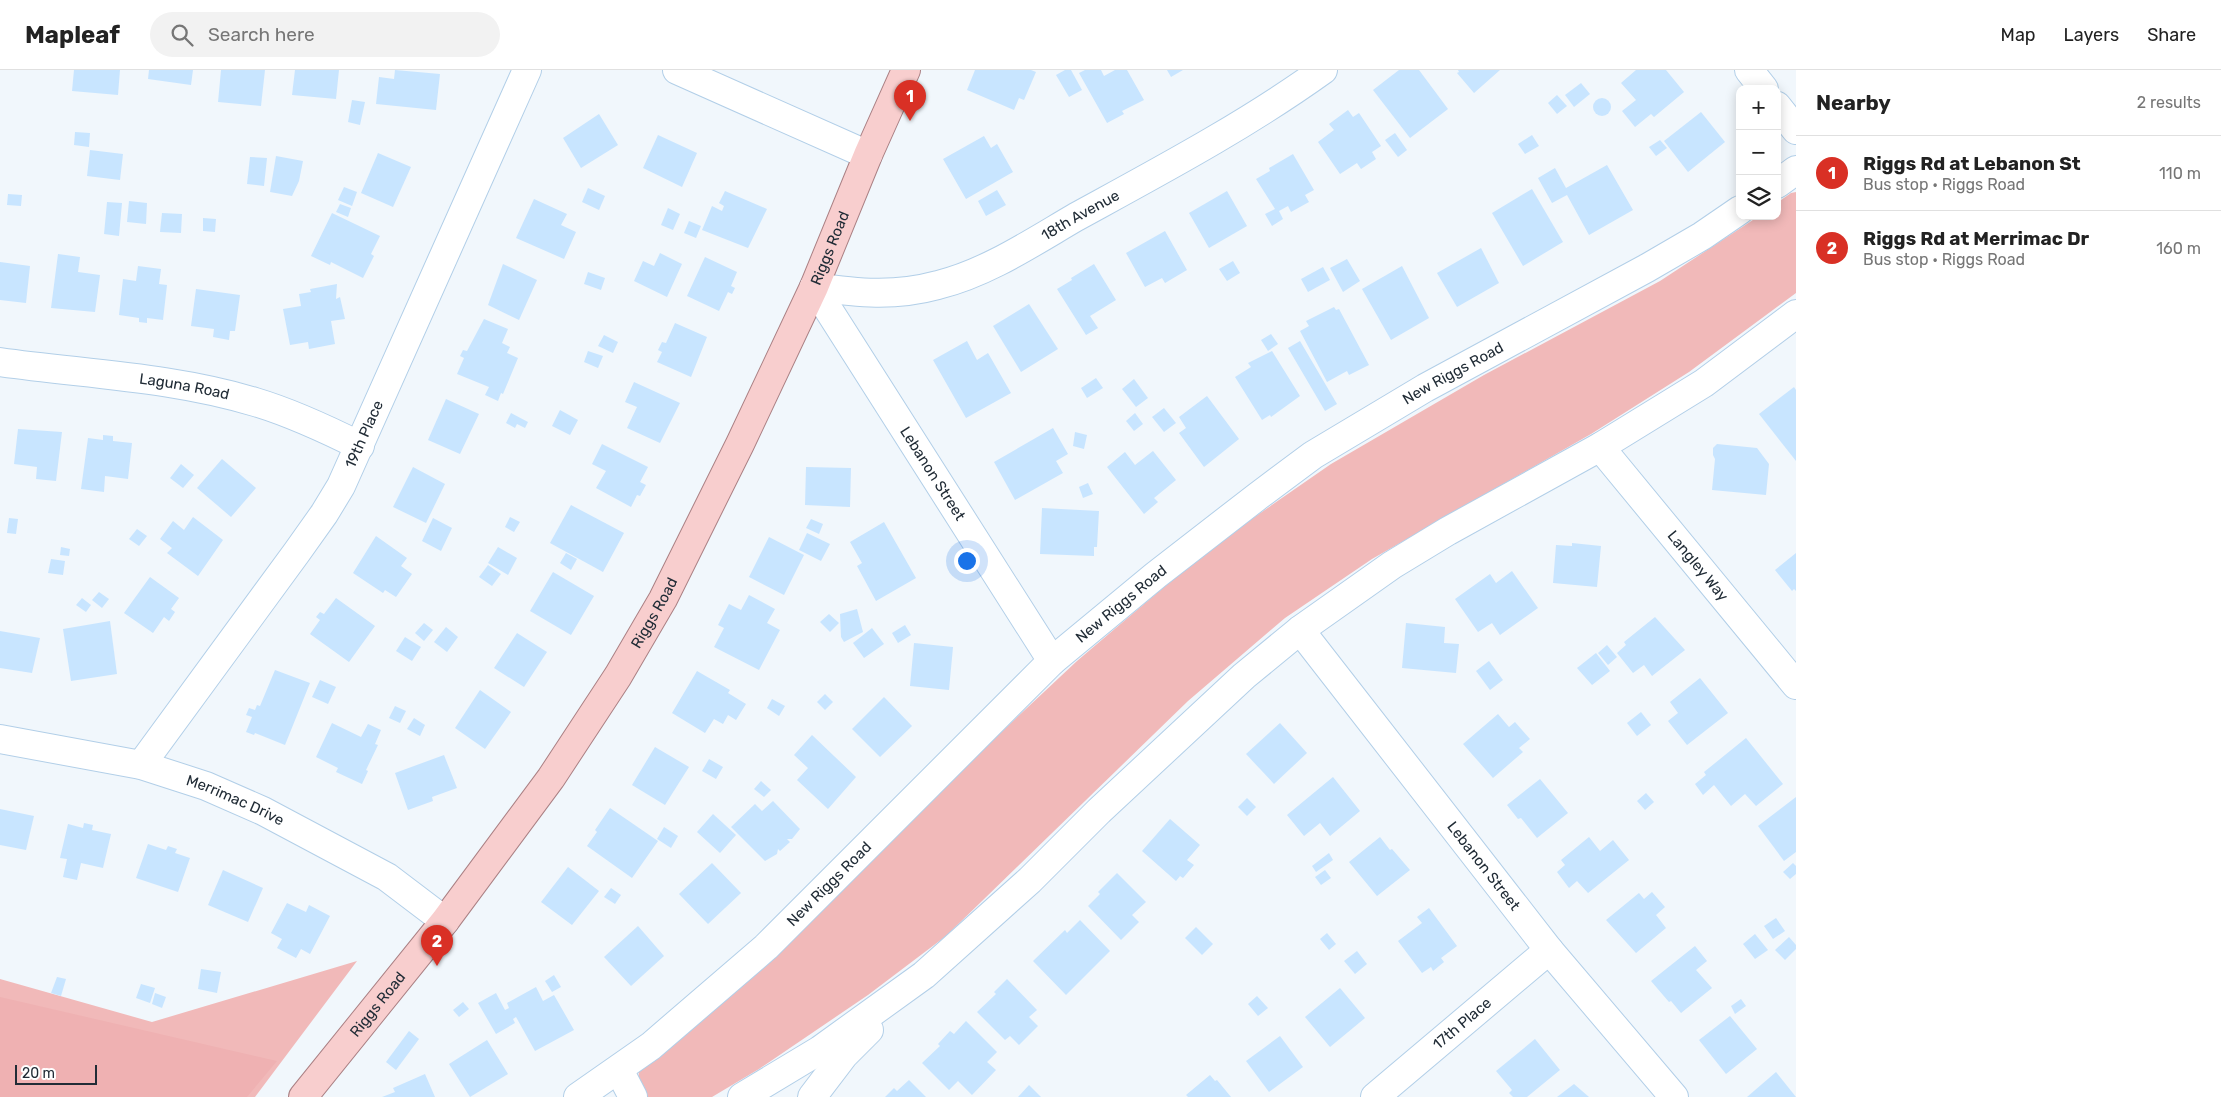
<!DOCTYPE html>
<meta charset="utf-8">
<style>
body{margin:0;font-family:Rubik,sans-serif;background:#f2f2f2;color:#222}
.controls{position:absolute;right:15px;top:15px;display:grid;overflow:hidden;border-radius:10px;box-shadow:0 2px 12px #0003}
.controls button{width:45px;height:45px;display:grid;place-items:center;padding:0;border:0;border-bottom:1px solid #e0e0e0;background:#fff;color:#222;font:25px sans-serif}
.scale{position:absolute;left:15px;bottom:12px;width:82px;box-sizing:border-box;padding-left:5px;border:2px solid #212c36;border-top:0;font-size:14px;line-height:18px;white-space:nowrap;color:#212c36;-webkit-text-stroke:4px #fff;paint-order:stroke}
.you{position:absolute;left:966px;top:490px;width:18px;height:18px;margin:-12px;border:4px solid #fff;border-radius:50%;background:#1a73e8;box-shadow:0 0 0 8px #1a73e833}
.badge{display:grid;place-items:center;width:32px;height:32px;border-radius:50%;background:#d93025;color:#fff;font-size:16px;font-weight:700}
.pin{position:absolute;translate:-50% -41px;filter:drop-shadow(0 1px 2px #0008)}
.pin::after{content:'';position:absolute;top:26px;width:18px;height:15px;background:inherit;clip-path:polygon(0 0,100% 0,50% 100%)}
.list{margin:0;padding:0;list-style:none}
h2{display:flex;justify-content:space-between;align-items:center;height:65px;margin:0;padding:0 20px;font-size:21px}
h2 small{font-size:16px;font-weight:400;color:#767676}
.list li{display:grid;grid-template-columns:32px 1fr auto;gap:15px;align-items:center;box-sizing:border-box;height:75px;padding:0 20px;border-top:1px solid #e0e0e0}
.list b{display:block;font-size:19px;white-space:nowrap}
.list p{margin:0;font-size:16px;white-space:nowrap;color:#767676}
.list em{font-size:16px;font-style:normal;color:#767676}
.icon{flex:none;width:28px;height:28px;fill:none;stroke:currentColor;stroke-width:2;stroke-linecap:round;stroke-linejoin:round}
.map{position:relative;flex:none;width:1796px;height:1027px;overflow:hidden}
header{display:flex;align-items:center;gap:30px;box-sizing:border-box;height:70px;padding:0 25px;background:#fff;border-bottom:1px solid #e0e0e0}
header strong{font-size:24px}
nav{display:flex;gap:28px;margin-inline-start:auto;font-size:18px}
.search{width:350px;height:45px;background:#f2f2f2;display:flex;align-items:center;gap:12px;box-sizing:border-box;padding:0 18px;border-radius:28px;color:#767676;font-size:19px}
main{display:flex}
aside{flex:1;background:#fff}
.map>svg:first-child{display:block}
</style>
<header>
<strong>Mapleaf</strong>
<div class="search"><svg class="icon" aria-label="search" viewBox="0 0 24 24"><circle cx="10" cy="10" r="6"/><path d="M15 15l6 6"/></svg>Search here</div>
<nav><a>Map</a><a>Layers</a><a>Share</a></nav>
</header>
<main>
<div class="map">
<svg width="1796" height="1027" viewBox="0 0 1796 1027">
<rect width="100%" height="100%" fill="#f1f7fc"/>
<g fill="#f1b9b9">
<polygon points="1796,122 1796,223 1689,302 1591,364 1372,489 1285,548 1188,631 946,866 868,925 759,999 712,1027 643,1027 638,1018 639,998 867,796 994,669 1077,591 1210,478 1331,394 1484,305 1660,211 1759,146 1777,146 1777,133 1791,123"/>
<polygon points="357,891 255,1027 0,1027 0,909 152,952"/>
</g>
<polygon fill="#efb1b2" points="0,927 277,991 247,1027 0,1027"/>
<g fill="#c8e5ff">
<polygon points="74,0 120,0 118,25 72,21"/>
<polygon points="149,0 193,0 191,15 148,9"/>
<polygon points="221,0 265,0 261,36 218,32"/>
<polygon points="295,0 339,0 336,29 292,25"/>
<polygon points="395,0 440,4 436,40 376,34 379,7 394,9"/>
<polygon points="975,0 1031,0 1036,2 1024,30 1019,28 1014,40 967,20"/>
<polygon points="1065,0 1071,0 1082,20 1069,27 1056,5"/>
<polygon points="1085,0 1101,0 1104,6 1115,0 1127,0 1144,30 1122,41 1124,44 1107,53 1079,3"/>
<polygon points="1167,0 1183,0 1171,7"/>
<polygon points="1399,0 1419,0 1448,39 1410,68 1373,20"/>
<polygon points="1458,0 1500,0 1474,23 1457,3 1459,2"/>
<polygon points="1636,0 1666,0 1684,22 1654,47 1651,44 1635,57 1622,41 1636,30 1621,13"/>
<polygon points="1581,13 1590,24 1574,37 1565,25"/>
<polygon points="1557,25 1567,36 1557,44 1548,33"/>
<circle cx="1602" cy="37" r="9"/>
<polygon points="352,30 365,32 360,55 348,52"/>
<polygon points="1348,40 1353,47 1359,43 1381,76 1372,82 1376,89 1361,99 1357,93 1340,104 1318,72 1334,60 1329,54"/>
<polygon points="1701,42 1725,72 1688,102 1664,71"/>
<polygon points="599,44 618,75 581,98 563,68"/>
<polygon points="75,62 90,63 89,77 74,75"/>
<polygon points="1395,63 1407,80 1398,87 1385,70"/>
<polygon points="658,65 697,83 682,117 643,98"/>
<polygon points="1532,65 1539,76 1525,84 1518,74"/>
<polygon points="984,66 991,78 997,74 1013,102 966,129 943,89"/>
<polygon points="1660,70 1667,78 1656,86 1649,77"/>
<polygon points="90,80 123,84 120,110 87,106"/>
<polygon points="378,83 411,97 393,137 361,123"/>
<polygon points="1293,84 1314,120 1305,125 1309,132 1291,142 1288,136 1279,141 1283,149 1272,156 1265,144 1275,139 1256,109 1270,101 1269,98"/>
<polygon points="276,86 303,91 299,111 292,126 270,122"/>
<polygon points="250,87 267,88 264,116 247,114"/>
<polygon points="1607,95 1633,140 1589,165 1567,125 1552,133 1538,108 1555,98 1566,118"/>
<polygon points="344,117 357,122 352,136 338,130"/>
<polygon points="588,118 605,126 599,140 582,132"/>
<polygon points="1532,119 1563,172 1523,196 1492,143"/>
<polygon points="997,120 1006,135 986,146 978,131"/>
<polygon points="725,121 767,139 748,178 702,160 712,136 722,141 724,136 719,133"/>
<polygon points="1227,121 1247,156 1209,178 1189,143"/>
<polygon points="8,124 22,125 21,136 7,135"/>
<polygon points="534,129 567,144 561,155 576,162 564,189 516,168"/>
<polygon points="129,131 147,133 146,154 127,152"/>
<polygon points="107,132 122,133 119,166 104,164"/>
<polygon points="340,134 351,138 348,147 336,142"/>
<polygon points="668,138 680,144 673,160 661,155"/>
<polygon points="162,143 182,144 181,163 160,162"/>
<polygon points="332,143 380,166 371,184 374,186 363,208 331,192 330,195 311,186"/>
<polygon points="203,148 216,149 215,162 203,161"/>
<polygon points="689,151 701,156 696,168 684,163"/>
<polygon points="1165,161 1187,200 1165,213 1162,208 1145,217 1126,183"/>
<polygon points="1481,178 1499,213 1457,237 1437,203"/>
<polygon points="660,183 682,194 667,227 634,211 643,191 654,196"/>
<polygon points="58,184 80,187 78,202 100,205 95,242 51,238"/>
<polygon points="705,187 737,202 731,216 735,218 732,224 728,222 719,241 687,226"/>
<polygon points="1347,189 1360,211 1343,222 1330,198"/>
<polygon points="1233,191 1240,203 1227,211 1219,199"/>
<polygon points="0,192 30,196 26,233 0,230"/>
<polygon points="503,194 537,210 519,250 488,235"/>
<polygon points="1094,194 1116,230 1090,246 1098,258 1086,265 1057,219 1072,210 1071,208"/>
<polygon points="138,196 161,199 159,214 167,215 163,250 147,248 147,253 139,252 139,248 119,245 123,209 136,211"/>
<polygon points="1402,196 1429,248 1391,270 1362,219"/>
<polygon points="1323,197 1330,210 1308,222 1301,209"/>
<polygon points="588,202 605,208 601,220 584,214"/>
<polygon points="337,214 336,229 340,227 345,249 331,251 335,274 309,279 308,272 290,275 283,239 301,236 299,224 311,222 310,219"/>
<polygon points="196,219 240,225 235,261 230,261 229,270 213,267 214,259 191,256"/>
<polygon points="1029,234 1058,279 1021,302 993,256"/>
<polygon points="1334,237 1336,240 1339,239 1369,295 1349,305 1347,301 1327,312 1300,261 1309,256 1306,251"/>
<polygon points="484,249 508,259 502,273 510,277 507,283 518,288 503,324 501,323 498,331 485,325 489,317 457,304 464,288 460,286 463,280 467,281"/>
<polygon points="675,253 707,267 691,307 657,292 662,282 658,280 662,272 666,273"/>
<polygon points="1271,264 1278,274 1268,281 1261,270"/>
<polygon points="604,265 618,272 613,283 598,276"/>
<polygon points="967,271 977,290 988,283 1011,323 966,348 933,290"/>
<polygon points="1300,271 1337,334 1325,341 1288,278"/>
<polygon points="588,281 603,286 598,298 584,292"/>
<polygon points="1272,281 1300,326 1271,347 1270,345 1262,350 1235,307 1251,297 1248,293"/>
<polygon points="1096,308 1103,318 1087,328 1081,318"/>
<polygon points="1134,309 1148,328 1136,337 1122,319"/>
<polygon points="634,312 680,333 660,373 627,358 637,337 625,332"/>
<polygon points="1794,317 1796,320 1796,391 1759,344"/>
<polygon points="1207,326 1239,369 1204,397 1179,363 1186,358 1179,347"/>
<polygon points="446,329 479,344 460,384 428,370"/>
<polygon points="1164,338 1176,353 1164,362 1152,347"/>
<polygon points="560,340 578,350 570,365 552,356"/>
<polygon points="511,343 528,352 525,358 517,354 515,358 506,353"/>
<polygon points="1135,343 1143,354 1134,361 1126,351"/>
<polygon points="1053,358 1068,384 1056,391 1063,403 1015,430 994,392"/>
<polygon points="18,359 62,362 56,411 36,409 37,397 14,394"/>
<polygon points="1075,362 1087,365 1084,379 1073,376"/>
<polygon points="103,365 113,366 113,371 132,373 128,409 105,406 104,422 81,419 88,368 103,370"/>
<polygon points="602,374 648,397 640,412 646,415 640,426 637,425 631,437 596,418 606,401 592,394"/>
<polygon points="1717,374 1757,378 1769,394 1766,425 1712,420 1715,389 1713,385 1713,378"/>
<polygon points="1153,381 1176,410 1154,428 1158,432 1144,444 1107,397 1125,382 1135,395"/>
<polygon points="222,389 256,418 231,447 197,418"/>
<polygon points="181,394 194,405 183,418 170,408"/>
<polygon points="413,397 445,414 426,453 393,437"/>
<polygon points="806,397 851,398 850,437 805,435"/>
<polygon points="1088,413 1093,424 1083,428 1079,417"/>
<polygon points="571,435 624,463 603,502 550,473"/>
<polygon points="1042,438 1099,441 1097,477 1094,477 1094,486 1040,484"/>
<polygon points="193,447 223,470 198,506 167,483 172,478 160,469 173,451 184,460"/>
<polygon points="510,447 520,452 514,462 505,457"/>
<polygon points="9,448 18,449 16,464 7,463"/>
<polygon points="433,448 452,458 441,481 422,471"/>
<polygon points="811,449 823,454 819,464 806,458"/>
<polygon points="884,452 916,508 876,531 857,496 862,493 850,472"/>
<polygon points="137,459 147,466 139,476 129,469"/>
<polygon points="807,463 830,474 821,491 799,480"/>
<polygon points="376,466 407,488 401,496 412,504 396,527 385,520 383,523 353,503"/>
<polygon points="769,467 804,485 784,525 749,507"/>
<polygon points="1572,473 1601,476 1597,517 1553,513 1556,475 1572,476"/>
<polygon points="61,477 70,479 69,486 60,485"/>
<polygon points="498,477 517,488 508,505 488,493"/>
<polygon points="566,483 577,489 571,500 560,493"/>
<polygon points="1796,483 1796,521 1794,519 1792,521 1775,500"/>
<polygon points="51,489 65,491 63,505 48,503"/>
<polygon points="488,495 501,504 492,516 479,507"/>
<polygon points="1512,501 1538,538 1500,565 1492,553 1478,562 1455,529 1490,504 1496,513"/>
<polygon points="553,502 594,526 571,565 530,541"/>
<polygon points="150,507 179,528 171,539 175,542 169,551 164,547 153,563 124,543"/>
<polygon points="99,522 109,529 102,538 92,530"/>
<polygon points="749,525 775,539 767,553 780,560 759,600 714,577 724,558 718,555 729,534 741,540"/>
<polygon points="82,528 91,535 86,542 76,535"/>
<polygon points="336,528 375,556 349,592 310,564 320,550 316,547 320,542 324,544"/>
<polygon points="857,539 863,562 844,572 841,567 840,544"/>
<polygon points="829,544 839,553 830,562 820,552"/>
<polygon points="1655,547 1685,580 1652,606 1644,595 1633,603 1617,583 1626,575 1624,572"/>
<polygon points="110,551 117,604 71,611 63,559"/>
<polygon points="424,553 433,560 424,571 415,563"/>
<polygon points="1406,553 1445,557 1444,573 1459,574 1456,603 1402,598"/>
<polygon points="905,555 911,565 898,573 892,563"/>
<polygon points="446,557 458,567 447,582 434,572"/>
<polygon points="872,558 884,574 864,588 853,573"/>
<polygon points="0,561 40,568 32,603 0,598"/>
<polygon points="517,563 547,582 524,617 494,598"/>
<polygon points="405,567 421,577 412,591 396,581"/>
<polygon points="914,573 953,577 949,620 910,616"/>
<polygon points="1607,575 1617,587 1608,595 1598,583"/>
<polygon points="1596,583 1610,601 1592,615 1577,598"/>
<polygon points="1489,591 1503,610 1490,620 1476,601"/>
<polygon points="275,600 310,613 285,675 255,663 254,665 246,662 252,647 246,645 249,638 255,640 257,635 260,636"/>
<polygon points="697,601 730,620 728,623 746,634 736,650 728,645 723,654 714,649 705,663 672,643"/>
<polygon points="1700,608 1728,643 1687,675 1668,651 1678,643 1670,632"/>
<polygon points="320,610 336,617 328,634 312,627"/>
<polygon points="480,620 511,642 485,679 455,658"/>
<polygon points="825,624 833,632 825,640 817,632"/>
<polygon points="884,627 912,656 880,687 852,659"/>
<polygon points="772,629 785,636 779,646 767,638"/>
<polygon points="395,636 406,641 400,653 389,648"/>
<polygon points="1641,642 1651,655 1637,666 1627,653"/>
<polygon points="1498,644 1509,657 1515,652 1530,669 1519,678 1523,682 1493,708 1463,674"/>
<polygon points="414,648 425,655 420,666 407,659"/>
<polygon points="332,653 361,667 368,654 381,660 375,674 378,675 366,700 368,701 362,714 336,702 338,698 316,687"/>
<polygon points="1280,653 1307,683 1274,714 1246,684"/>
<polygon points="812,665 856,707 828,739 797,710 808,698 794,685"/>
<polygon points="1746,668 1783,714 1756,736 1745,724 1731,736 1714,715 1703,725 1695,714 1706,705 1704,702"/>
<polygon points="655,677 689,697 665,735 632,715"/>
<polygon points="444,685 457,718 432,727 433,731 408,740 395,703"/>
<polygon points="709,689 723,697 716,709 702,701"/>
<polygon points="1333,707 1360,741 1330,766 1320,753 1304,766 1287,745"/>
<polygon points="1540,709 1568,743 1537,768 1521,748 1518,749 1507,735"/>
<polygon points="761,711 771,720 764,727 754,719"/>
<polygon points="1646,723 1654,732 1645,740 1637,731"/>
<polygon points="1796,727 1796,782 1784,791 1758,756"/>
<polygon points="1247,728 1256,737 1247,746 1238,737"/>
<polygon points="773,731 800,759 792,769 787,769 790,772 780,781 778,779 777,784 765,791 731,757 755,734 762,741"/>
<polygon points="610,738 658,771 632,808 587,776 597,762 595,760"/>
<polygon points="0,739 34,746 26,780 0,775"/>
<polygon points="713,744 736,765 720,783 697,762"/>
<polygon points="1170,749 1200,775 1187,790 1194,795 1183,808 1180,806 1176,811 1142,781"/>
<polygon points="84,753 93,755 92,760 111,764 103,798 81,793 77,810 63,807 67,789 60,788 68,754 83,758"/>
<polygon points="664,757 678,766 671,778 657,769"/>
<polygon points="1380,767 1390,780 1392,779 1410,800 1377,826 1349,792"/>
<polygon points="1589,767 1600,781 1613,770 1629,790 1588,823 1577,811 1569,818 1557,802 1565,795 1561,790"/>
<polygon points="148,774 166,780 168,776 177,779 175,783 190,788 178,822 136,808"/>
<polygon points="1329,783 1333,790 1316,802 1312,796"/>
<polygon points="712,793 741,823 708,854 679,824"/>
<polygon points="1793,793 1796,796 1796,804 1790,809 1783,802"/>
<polygon points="568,797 599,821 572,855 541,832"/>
<polygon points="223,800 263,818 248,852 208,835"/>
<polygon points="1325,800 1331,808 1321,815 1315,807"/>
<polygon points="1117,803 1146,832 1132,845 1139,852 1121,870 1088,836 1100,824 1098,822"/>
<polygon points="611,818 621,825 615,834 604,827"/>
<polygon points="1652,822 1665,837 1656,845 1666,858 1636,883 1606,850 1639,823 1644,829"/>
<polygon points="287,833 306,842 309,835 330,846 310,884 301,879 296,888 277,878 282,869 271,863"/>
<polygon points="1429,838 1457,876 1441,888 1444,892 1433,901 1431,897 1422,903 1398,871 1422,853 1417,847"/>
<polygon points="1776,848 1785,861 1773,869 1764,856"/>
<polygon points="1080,850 1110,881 1066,925 1033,891 1065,860 1067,863"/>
<polygon points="638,856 664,886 631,916 604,887"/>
<polygon points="1196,857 1213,874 1202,885 1185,868"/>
<polygon points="1327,863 1336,874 1329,880 1320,869"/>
<polygon points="1755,864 1768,880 1755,889 1743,874"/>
<polygon points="1789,867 1796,875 1796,879 1785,890 1775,880"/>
<polygon points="1695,876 1707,891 1696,900 1712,918 1681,943 1671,931 1669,932 1651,911"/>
<polygon points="1357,881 1367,894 1355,904 1344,891"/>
<polygon points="201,899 221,902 217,923 198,919"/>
<polygon points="554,905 561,917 552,922 545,911"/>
<polygon points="57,907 66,909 61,926 51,923"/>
<polygon points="1007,909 1037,940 1029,947 1038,956 1019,975 1010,966 1005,970 977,942 996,924 994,922"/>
<polygon points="141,914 155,918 150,933 136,928"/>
<polygon points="536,917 543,931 554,925 574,960 535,981 516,947 513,949 515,953 496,964 478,933 496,923 505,940 509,938 507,933"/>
<polygon points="1340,918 1365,948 1330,977 1305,947"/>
<polygon points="155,923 166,927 162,938 152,934"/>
<polygon points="1257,926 1268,938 1258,946 1248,934"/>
<polygon points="1741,929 1746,936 1735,944 1731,936"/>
<polygon points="463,932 469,939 459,947 453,940"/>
<polygon points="1730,946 1757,979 1726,1004 1699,970"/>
<polygon points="966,951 997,982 987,992 996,1000 972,1025 958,1011 949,1020 922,993 940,976 938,974 950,961 954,964"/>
<polygon points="409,961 419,969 396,1000 386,992"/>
<polygon points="1280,966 1303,997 1269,1022 1246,991"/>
<polygon points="1535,969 1560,1000 1527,1027 1513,1027 1509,1023 1512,1020 1496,1001"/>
<polygon points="487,970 508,1004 470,1027 449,994"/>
<polygon points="1776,1002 1796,1027 1747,1027"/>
<polygon points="425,1004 435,1027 382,1027 395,1022 393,1018"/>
<polygon points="1210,1005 1215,1011 1217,1010 1231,1027 1188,1027 1186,1025"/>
<polygon points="909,1010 926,1027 885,1027 894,1018 897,1021"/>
<polygon points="1574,1014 1589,1027 1557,1027"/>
<polygon points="1029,1015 1041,1027 1018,1027"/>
</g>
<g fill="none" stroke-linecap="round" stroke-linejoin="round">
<defs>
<g id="minor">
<polyline points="677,0 868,85"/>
<polyline points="1749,0 1764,19"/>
<polyline points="1777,36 1796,60"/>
<polyline points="1777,114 1796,100"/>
<path id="s1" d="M814 217C858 223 894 227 938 215 987 203 1033 172 1076 147 1160 101 1245 56 1323 0"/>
<path id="s2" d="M814 217 1052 591"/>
<path id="s3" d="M0 292C85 304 173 307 255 332 292 343 326 359 360 376"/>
<path id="s4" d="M1600 377 1796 615"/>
<path id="s5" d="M1300 560 1549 880 1674 1027"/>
<path id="s6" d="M0 669 141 695 206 716 263 741 387 807 445 851"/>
<path id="s7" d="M141 695 297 482 324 444 341 416 527 0"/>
<polyline points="619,1000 633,1027"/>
<path id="s8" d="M578 1027 651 976 766 877 1052 591 1156 505 1258 426 1313 385 1425 318 1647 198 1702 166 1740 140"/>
<polyline points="742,1027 820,980 924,905 1030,810 1099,741 1244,606 1300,560 1392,495 1448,461 1600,377 1704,313 1796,244"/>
<polyline points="812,1027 844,985 869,960"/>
<path id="s9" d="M1375 1027 1549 880"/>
</g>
<g id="major">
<path id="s10" d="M303 1027 445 851 551 708 618 606 663 529 740 374 814 217 868 85 906 0"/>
</g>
</defs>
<use href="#minor" stroke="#b2cfe8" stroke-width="30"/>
<use href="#major" stroke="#aa8084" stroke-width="30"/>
<use href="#minor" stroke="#fff" stroke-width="28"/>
<use href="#major" stroke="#f8cece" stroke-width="28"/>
</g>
<g text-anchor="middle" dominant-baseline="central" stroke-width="4.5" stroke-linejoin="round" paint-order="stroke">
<g font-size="15" fill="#212c36" stroke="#fff">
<text stroke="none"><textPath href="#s1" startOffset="284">18th Avenue</textPath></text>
<text stroke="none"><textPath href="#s10" startOffset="1004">Riggs Road</textPath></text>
<text stroke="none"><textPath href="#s8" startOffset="1140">New Riggs Road</textPath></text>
<text stroke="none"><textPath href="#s3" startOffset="186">Laguna Road</textPath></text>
<text stroke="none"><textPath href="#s7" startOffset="400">19th Place</textPath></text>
<text stroke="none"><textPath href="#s2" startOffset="221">Lebanon Street</textPath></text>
<text stroke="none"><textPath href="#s4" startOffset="154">Langley Way</textPath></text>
<text stroke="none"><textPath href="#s8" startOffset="735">New Riggs Road</textPath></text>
<text stroke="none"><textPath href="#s10" startOffset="599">Riggs Road</textPath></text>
<text stroke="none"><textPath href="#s6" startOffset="244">Merrimac Drive</textPath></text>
<text stroke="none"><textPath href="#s5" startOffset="299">Lebanon Street</textPath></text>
<text stroke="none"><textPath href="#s8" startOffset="330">New Riggs Road</textPath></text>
<text stroke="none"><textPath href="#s10" startOffset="119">Riggs Road</textPath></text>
<text stroke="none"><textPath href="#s9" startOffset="114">17th Place</textPath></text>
</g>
</g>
</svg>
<div class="controls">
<button>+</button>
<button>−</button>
<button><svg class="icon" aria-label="layers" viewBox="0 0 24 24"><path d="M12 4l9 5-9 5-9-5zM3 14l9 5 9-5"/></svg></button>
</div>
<div class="scale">20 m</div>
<div class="you"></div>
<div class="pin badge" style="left:910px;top:51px">1</div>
<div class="pin badge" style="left:437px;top:896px">2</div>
</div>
<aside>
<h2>Nearby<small>2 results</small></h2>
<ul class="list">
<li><span class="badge">1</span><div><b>Riggs Rd at Lebanon St</b><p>Bus stop · Riggs Road</p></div><em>110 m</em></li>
<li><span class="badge">2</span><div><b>Riggs Rd at Merrimac Dr</b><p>Bus stop · Riggs Road</p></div><em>160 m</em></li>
</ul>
</aside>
</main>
